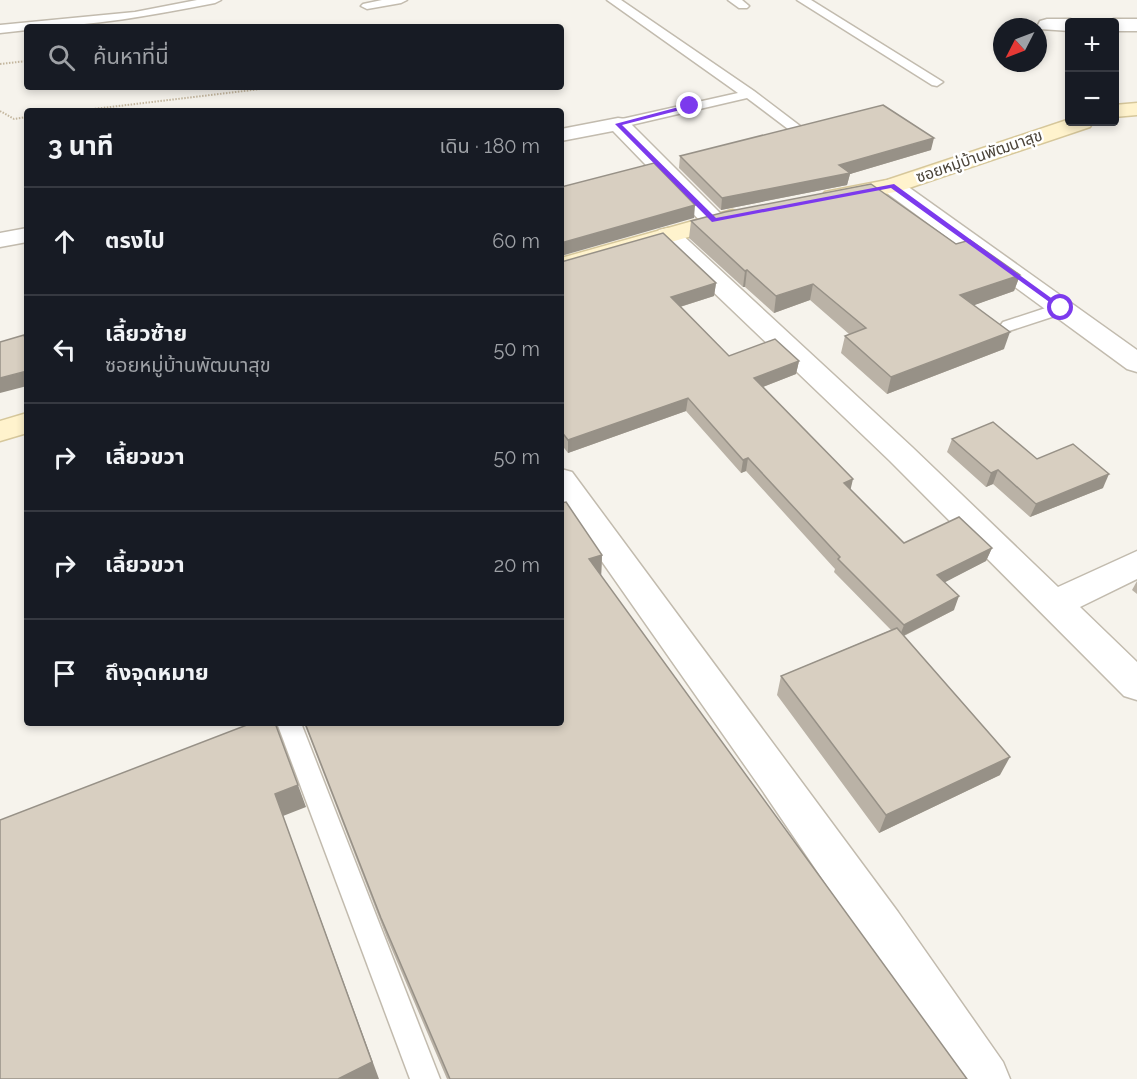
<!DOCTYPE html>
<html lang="th">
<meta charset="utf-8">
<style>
body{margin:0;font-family:Raleway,"Noto Sans Thai",sans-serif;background:#20242c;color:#f1f3f6}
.controls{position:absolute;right:18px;top:18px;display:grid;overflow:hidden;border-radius:6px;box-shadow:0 3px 9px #0003}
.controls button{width:54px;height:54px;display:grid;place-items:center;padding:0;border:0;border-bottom:2px solid #363941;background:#171b24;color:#f1f3f6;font:30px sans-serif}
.compass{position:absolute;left:993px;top:18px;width:54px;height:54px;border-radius:50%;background:#171b24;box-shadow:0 3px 9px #0003;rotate:228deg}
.stop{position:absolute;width:18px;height:18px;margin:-14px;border:4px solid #7c3aed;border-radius:50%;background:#fff}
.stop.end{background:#7c3aed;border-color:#fff;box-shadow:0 2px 6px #0008}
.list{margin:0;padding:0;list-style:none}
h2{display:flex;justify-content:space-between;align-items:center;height:78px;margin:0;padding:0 24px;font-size:26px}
h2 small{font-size:20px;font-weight:400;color:#9ea1a6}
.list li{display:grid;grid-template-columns:39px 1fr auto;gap:18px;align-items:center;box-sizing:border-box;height:108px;padding:0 24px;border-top:2px solid #363941}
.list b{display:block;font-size:22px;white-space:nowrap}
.list p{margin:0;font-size:20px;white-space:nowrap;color:#9ea1a6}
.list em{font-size:20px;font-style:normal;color:#9ea1a6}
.icon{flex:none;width:33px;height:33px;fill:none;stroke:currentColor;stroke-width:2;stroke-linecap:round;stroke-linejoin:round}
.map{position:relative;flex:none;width:1137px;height:1079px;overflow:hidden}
.search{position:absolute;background:#171b24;box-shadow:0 3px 9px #0003;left:24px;top:24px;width:540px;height:66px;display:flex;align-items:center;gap:15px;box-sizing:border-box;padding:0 21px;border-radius:6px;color:#9ea1a6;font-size:22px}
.panel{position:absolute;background:#171b24;box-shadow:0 3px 9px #0003;left:24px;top:108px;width:540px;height:618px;border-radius:6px}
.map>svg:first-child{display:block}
</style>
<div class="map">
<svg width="1137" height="1079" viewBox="0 0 1137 1079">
<rect width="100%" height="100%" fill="#f6f3ec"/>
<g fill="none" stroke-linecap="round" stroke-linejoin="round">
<defs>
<g id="lane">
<path d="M197 0H221L215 3C153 15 91 27 27 27V30L0 33V25L135 12Z"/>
<polygon points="382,0 407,0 401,3 367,9 361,6 363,4"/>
<polygon points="607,0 621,0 754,91 808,132 801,136 796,135 747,98 618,128 613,127 611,124 613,121 738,93"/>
<polygon points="728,0 742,0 749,6 747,8 739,8"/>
<polygon points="797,0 811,0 943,82 937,86 932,85"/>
<polygon points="1061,303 1067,304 1069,308 1067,312 1009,331 1003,330 1000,326 1003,322"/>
<polygon points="277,723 301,723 440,1079 410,1079"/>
</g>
<g id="street">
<polygon points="1047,19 1070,19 1078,22 1070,22 1070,31 1040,29 1038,25 1040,21"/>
<polygon points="1114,19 1137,19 1137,31 1114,31 1114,22 1106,22"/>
<polygon points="618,118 626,119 723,216 726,221 723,226 714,228 705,226 613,131 561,141 561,129"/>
<polygon points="892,179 900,181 1137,350 1137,372 1127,369 884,191 880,186 884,181"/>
<polygon points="27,228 27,242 0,247 0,233"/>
<polygon points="668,228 677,230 912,447 1058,587 1137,551 1137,579 1080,607 1137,662 1137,700 1124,696 890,461 659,240 656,235 659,230"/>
<polygon points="561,469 572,472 898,912 1003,1062 1010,1079 958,1079 762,790 561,503"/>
</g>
<g id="secondary">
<polygon points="1137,103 1137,115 1114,117 1114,105"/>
<polygon points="1070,119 1070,122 1093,122 1090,127 900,191 833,204 825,202 821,197 825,192 887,180"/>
<polygon points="732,210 740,212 744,217 740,222 561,274 561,258"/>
<polygon points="27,413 27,433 0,441 0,421"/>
</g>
</defs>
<use href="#lane" stroke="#c2bbae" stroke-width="3"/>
<use href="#street" stroke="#c2bbae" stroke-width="3"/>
<use href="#secondary" stroke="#d6c79b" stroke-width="3"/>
<g stroke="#c4b79f" stroke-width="2" stroke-dasharray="1.5 1.5" stroke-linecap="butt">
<polyline points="0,64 27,61"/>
<polyline points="0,111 14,119 27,117"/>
<polyline points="77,111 269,88"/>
</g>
<use href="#lane" fill="#fff" fill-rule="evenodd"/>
<use href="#street" fill="#fff" fill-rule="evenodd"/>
<use href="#secondary" fill="#fff3cd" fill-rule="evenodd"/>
</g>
<g fill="#bab2a6">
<polygon points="931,150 850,174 847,185 721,210 679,168 680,156"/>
<polygon points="691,221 956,244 1020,275 1014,291 974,305 1004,349 887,394 841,353 845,336 849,334 810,300 774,313 745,287 743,287 689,238"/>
<polygon points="561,262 716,283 714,296 680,307 729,356 799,361 796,374 763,387 850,489 904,543 992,548 986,561 944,582 954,610 904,636 1000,775 879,833 777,695 781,676 891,630 834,572 835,569 746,471 741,473 686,411 568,453 561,444"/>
<polygon points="952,439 1037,459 1103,488 1030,517 993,484 986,487 947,452"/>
<polygon points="602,555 601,576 967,1079 447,1079 387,938 304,723 561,723"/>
<polygon points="1137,581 1137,594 1132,590"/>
</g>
<g fill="#979187">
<polygon points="934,138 931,150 850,174 847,185 721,210 722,198"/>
<polygon points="695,205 694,218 561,256 561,243"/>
<polygon points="747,270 745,287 743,287 745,271"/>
<polygon points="1020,275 1014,291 955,312 960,295"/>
<polygon points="716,283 714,296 670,310 671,297"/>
<polygon points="813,284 810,300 774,313 776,296"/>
<polygon points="1010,332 1004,349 887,394 891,377"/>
<polygon points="799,361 796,374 752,391 754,378"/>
<polygon points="27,371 27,386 0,393 0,378"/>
<polygon points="688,398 686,411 568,453 568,440"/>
<polygon points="748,458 746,471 741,473 743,460"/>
<polygon points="998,470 993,484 986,487 991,473"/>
<polygon points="1109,474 1103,488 1030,517 1036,504"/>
<polygon points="853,479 850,492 844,483"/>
<polygon points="992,548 986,561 932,589 937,575"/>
<polygon points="602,555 601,579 589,559"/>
<polygon points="959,596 954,610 899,638 904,625"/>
<polygon points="1010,757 1000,775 879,833 886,815"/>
<polygon points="298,785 306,807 283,816 379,1079 338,1079 275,794"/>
</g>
<g fill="#d8cfc1" stroke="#979187" stroke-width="1.5">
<polygon points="883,105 934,138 839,165 850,173 722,198 680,156"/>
<polygon points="654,163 695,205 561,243 561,187"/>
<polygon points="871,184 956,244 970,240 1020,275 960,295 1010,332 891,377 845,336 866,328 813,284 776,296 747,270 745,271 691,221 725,212"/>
<polygon points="663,233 716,283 671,297 729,356 775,339 799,361 754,378 853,479 844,483 904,543 959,517 992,548 937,575 959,596 904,625 838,559 840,557 748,458 743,460 688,398 568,440 561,431 561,262"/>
<polygon points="24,335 27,346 27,371 0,378 0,342"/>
<polygon points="993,422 1037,459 1073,444 1109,474 1036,504 998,470 991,473 952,439"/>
<polygon points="566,502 602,555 589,559 967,1079 450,1079 381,918 305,723 561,723 561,503"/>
<polygon points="897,628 1010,757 886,815 781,676"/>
<polygon points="252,723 275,723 298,785 275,794 372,1062 338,1079 0,1079 0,820"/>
</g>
<polygon fill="#7c3aed" points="690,104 692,107 622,125 716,218 894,184 1065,308 1059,309 891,188 712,222 615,124"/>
<g text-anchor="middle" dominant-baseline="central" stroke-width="5" stroke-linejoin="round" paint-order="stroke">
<g font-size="16" fill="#4b4439" stroke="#fff">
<text transform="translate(979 156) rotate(-19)">ซอยหมู่บ้านพัฒนาสุข</text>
</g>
</g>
</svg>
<div class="controls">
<button>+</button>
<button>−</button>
</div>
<svg class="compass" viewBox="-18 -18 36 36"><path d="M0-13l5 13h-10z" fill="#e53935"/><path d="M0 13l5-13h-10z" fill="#9ea1a6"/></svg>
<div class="stop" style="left:1061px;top:308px"></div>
<div class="stop end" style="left:690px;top:106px"></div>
<div class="search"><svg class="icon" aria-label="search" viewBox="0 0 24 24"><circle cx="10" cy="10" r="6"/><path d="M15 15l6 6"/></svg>ค้นหาที่นี่</div>
<section class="panel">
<h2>3 นาที<small>เดิน · 180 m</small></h2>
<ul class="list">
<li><svg class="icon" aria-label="ahead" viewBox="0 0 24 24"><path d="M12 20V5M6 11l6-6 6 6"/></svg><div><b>ตรงไป</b></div><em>60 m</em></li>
<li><svg class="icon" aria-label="left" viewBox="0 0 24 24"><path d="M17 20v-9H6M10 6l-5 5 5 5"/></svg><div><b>เลี้ยวซ้าย</b><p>ซอยหมู่บ้านพัฒนาสุข</p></div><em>50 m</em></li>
<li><svg class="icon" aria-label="right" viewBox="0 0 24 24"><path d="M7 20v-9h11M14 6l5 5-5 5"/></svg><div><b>เลี้ยวขวา</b></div><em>50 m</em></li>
<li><svg class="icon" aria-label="right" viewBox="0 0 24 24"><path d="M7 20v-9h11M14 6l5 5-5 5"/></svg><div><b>เลี้ยวขวา</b></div><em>20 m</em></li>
<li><svg class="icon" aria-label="arrive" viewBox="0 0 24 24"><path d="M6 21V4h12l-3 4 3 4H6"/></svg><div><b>ถึงจุดหมาย</b></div></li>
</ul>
</section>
</div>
